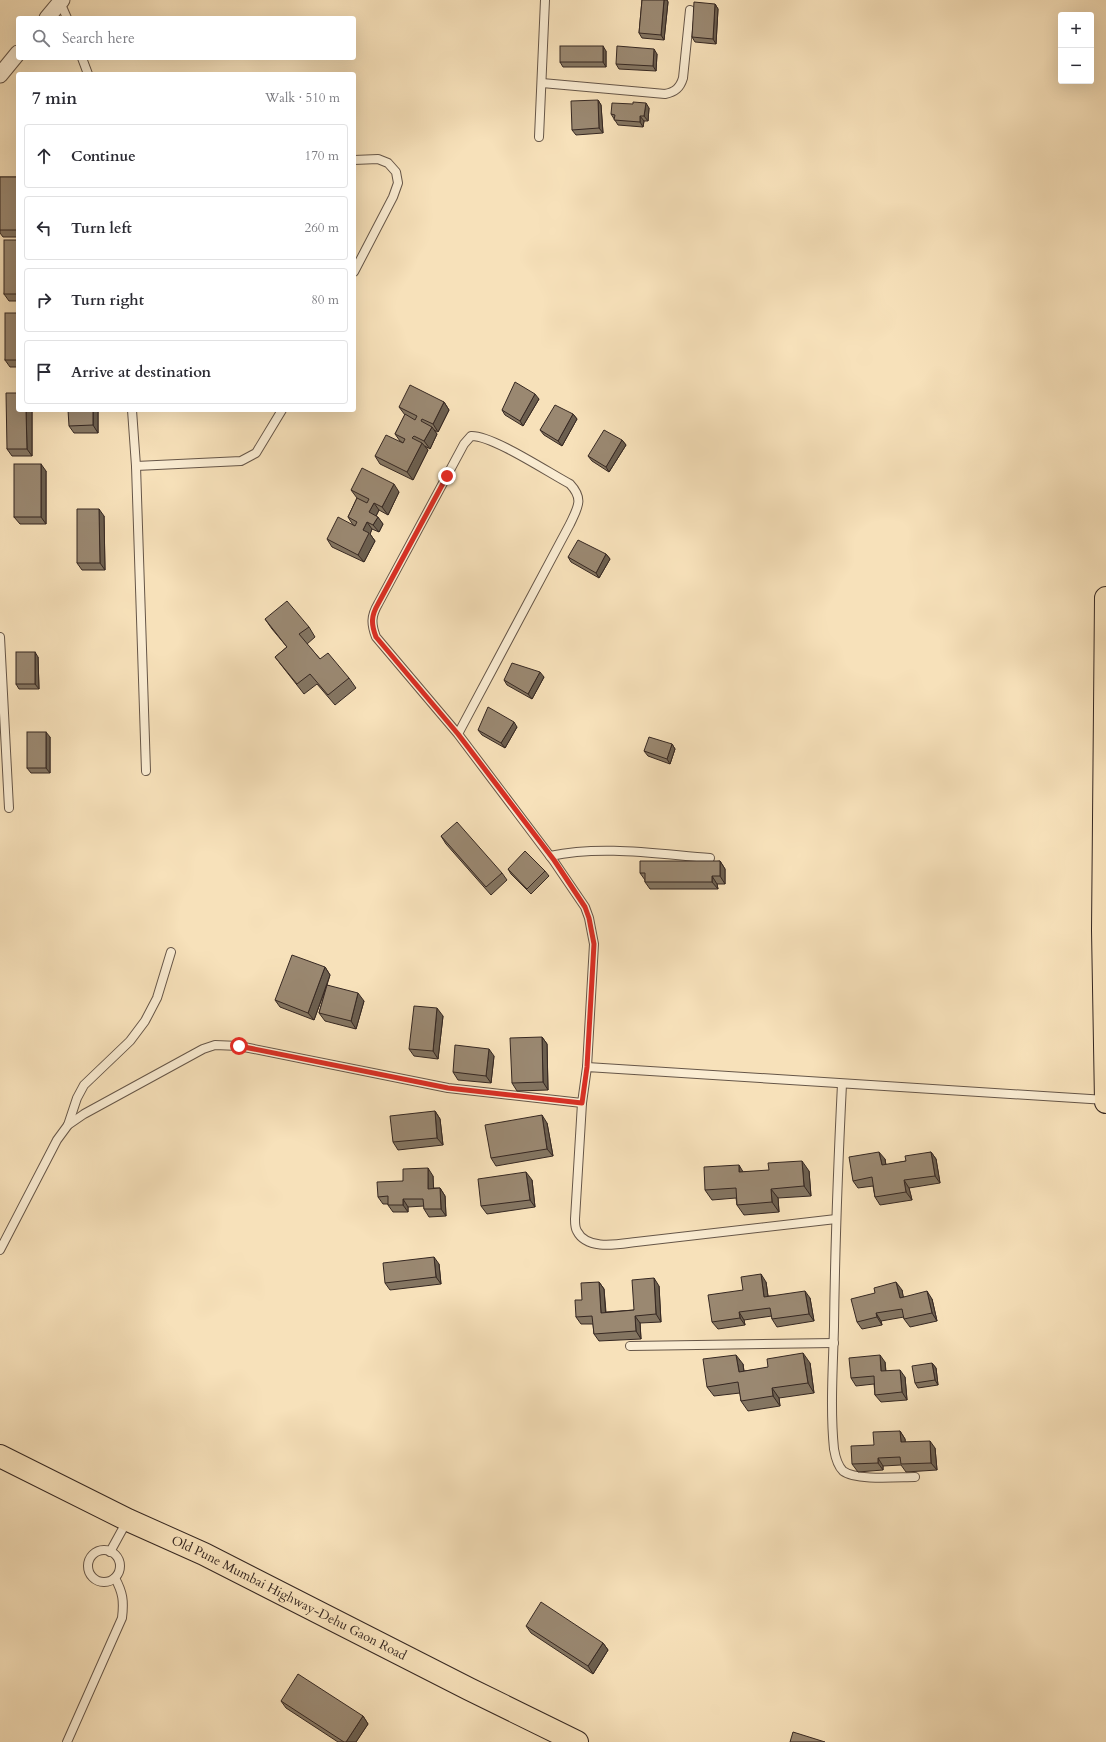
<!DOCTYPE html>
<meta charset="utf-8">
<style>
body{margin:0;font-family:Cardo,serif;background:#f2f2f3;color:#2b2b33}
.controls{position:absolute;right:12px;top:12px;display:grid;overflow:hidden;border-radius:4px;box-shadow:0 4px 16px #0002}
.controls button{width:36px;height:36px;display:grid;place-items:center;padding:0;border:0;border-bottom:1px solid #e1e1e2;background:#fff;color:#2b2b33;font:20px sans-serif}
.stop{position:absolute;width:12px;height:12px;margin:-9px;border:3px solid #d93025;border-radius:50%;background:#fff}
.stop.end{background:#d93025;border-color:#fff;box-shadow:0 1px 4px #0008}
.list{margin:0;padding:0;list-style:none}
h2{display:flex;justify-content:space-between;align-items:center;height:52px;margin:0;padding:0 16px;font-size:17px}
h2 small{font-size:13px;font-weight:400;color:#7c7c81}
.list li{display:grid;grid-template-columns:26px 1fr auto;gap:12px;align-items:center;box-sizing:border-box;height:64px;margin:0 8px 8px;padding:0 8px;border:1px solid #e1e1e2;border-radius:4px}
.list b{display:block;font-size:15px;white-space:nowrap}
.list em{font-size:13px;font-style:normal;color:#7c7c81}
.icon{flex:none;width:22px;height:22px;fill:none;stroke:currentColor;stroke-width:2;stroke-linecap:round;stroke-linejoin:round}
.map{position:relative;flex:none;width:1106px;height:1742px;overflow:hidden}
.search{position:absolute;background:#fff;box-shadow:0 4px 16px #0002;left:16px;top:16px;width:340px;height:44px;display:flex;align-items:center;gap:10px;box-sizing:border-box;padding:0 14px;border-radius:4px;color:#7c7c81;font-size:15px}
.panel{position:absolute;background:#fff;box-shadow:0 4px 16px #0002;left:16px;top:72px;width:340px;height:340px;border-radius:4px}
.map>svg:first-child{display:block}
</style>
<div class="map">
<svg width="1106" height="1742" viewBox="0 0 1106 1742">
<rect width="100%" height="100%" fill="#f7e1ba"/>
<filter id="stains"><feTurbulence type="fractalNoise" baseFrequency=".005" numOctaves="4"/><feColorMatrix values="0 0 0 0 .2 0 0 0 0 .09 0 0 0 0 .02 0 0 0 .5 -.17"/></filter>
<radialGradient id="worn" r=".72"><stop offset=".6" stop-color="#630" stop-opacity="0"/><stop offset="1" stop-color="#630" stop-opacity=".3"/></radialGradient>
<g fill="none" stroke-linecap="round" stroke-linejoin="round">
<defs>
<g id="lane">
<polyline points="60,2 67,18"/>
<polyline points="82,58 88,74"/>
<path d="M542 83 665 94C675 92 680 88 683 78L690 10"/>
<polyline points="539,137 545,0"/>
<polyline points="354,160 378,159 388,163 396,172 398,183 393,197 354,272"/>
<polyline points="132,410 136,466 146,771"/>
<polyline points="136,466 241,461 256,453 282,410"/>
<polyline points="0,637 9,808"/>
<path d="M458 734 570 524C578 507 584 499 570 484 549 473 492 435 471 436L464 444 378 604C371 616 371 624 376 637L458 734 553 860 585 907 589 918 594 944 587 1067"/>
<path d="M550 856C602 845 657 854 710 858"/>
<path d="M842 1084C838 1165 835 1246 834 1327 833 1367 830 1409 834 1449 835 1455 838 1466 843 1471 856 1481 899 1477 915 1477"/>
<path d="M582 1103 575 1219C575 1223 575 1228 577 1231 587 1251 619 1244 636 1242L836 1219"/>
<polyline points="68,1125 77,1098 84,1085 130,1041 145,1021 157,998 171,952"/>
<polyline points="0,1250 57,1140 68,1125 84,1114 203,1049 215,1045 239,1046 448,1088 582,1103 587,1067 1106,1100"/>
<polyline points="630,1346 834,1343"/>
<circle cx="104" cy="1566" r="16"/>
<polyline points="110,1552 127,1521"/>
<path d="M67 1742 122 1618C124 1601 123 1593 115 1578"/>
</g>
<g id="street">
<polyline points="47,18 62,0"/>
<polyline points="0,75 18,53"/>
</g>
<g id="primary">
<path id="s1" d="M0 1456 128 1520 204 1554 469 1689 577 1742"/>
</g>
<polyline id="highway" points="1106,598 1103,930 1106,1102"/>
</defs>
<use href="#lane" stroke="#665648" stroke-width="10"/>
<use href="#street" stroke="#665648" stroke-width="17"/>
<use href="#primary" stroke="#362822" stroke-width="24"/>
<use href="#highway" stroke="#362822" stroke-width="24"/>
<use href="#lane" stroke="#faecd2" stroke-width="8"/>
<use href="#street" stroke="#faecd2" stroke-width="15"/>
<use href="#primary" stroke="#f7e1ba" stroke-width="22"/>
<use href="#highway" stroke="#f7e1ba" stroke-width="22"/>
</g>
<g fill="#847561" stroke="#362822">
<polygon points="642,0 667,0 668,2 664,40 642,38 639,33"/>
<polygon points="715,4 718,9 716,44 695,42 692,37"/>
<polygon points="606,51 606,67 563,67 560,62"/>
<polygon points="657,54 656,71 619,69 616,64"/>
<polygon points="598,100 601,105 603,133 576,135 572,130"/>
<polygon points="649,108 648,121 644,121 643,127 618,125 611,114"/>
<polygon points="0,177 18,177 18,237 3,237 0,233"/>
<polygon points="18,240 18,301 9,301 4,294"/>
<polygon points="18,313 18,367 10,367 5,360"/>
<polygon points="539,399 523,426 505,415 502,410"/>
<polygon points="444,402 449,410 438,432 434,430 437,434 430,449 425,446 428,450 413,480 380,464 375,456 403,443 400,441 395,434 405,415 399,407"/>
<polygon points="18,410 32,410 32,456 12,456 7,449"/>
<polygon points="98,410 98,433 74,433 69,426"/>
<polygon points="573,414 577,419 562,446 544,435 540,430"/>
<polygon points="622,440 626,445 609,472 592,461 588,456"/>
<polygon points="46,471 46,524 20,524 14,517"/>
<polygon points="351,490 399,492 388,515 379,510 376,516 383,524 379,532 372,529 370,534 375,541 364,562 332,547 327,539 355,526 353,525 348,517 357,498"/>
<polygon points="104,516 105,570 82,570 77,563"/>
<polygon points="606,554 610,559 599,578 571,562 568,557"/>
<polygon points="265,619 309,627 315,637 307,644 320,659 349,678 356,688 335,705 317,684 304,694 282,666 275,657 287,647 272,629"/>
<polygon points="38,657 39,689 19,689 16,684"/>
<polygon points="544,677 532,699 507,685 504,680"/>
<polygon points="517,727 505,748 482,735 478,730"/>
<polygon points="50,737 50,773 31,773 27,768"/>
<polygon points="672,744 675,749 670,764 648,756 644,751"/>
<polygon points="441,836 502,873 507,880 491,895 446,844"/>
<polygon points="720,861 725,869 725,884 717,884 718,889 650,889 645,882 645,880 640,873"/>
<polygon points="508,869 545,871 549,876 531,894 511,874"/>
<polygon points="325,967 330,975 327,985 364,1001 356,1029 325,1021 319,1013 327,985 314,1020 280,1007 275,1000"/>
<polygon points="443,1016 438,1059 414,1056 409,1049"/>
<polygon points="542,1037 547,1044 548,1090 517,1091 512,1083"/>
<polygon points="494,1056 491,1083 458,1080 453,1072"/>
<polygon points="435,1111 440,1119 443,1145 398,1150 393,1142"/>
<polygon points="547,1123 553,1156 496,1166 491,1158"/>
<polygon points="931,1152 936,1159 940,1183 909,1188 912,1200 880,1205 875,1197 873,1186 858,1188 853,1181 885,1159 886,1165 906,1161"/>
<polygon points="809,1171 811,1196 778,1198 779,1212 744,1215 737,1205 736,1198 712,1200 705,1190 744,1172"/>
<polygon points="433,1176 433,1188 440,1188 445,1196 446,1216 429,1217 424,1209 424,1206 408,1207 408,1212 393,1212 388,1205 388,1204 383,1204 378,1197 403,1181"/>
<polygon points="532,1180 535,1207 487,1214 481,1206"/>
<polygon points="439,1264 441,1284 390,1290 385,1283"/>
<polygon points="599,1282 604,1289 606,1312 634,1310 659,1286 661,1322 640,1323 641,1339 599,1341 594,1334 593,1324 581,1324 576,1317 582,1300"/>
<polygon points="766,1282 768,1296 810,1298 814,1321 777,1327 772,1319 772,1316 744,1320 745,1325 718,1329 712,1322 743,1290"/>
<polygon points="902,1290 903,1297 932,1299 937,1321 910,1327 904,1319 904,1317 881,1321 882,1325 862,1329 857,1322"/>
<polygon points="885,1362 886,1371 905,1377 907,1400 881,1402 875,1395 874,1384 856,1386 851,1378"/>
<polygon points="810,1363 814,1393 779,1398 780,1406 748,1411 741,1401 740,1393 714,1396 707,1387 743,1364 744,1371"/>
<polygon points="932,1363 936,1368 938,1385 918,1388 915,1383"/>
<polygon points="900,1431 905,1439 905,1442 935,1448 937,1470 906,1472 901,1465 883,1466 883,1470 858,1472 852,1464 874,1445"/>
<polygon points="526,1626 603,1643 608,1650 593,1674 531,1633"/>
<polygon points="281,1701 363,1716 368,1724 356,1742 338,1742 286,1708"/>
</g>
<g fill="#6c5f4f" stroke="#362822">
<polygon points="664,0 667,0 668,2 664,40 661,35"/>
<polygon points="715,4 718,9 716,44 713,39"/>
<polygon points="603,46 606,51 606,67 603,62"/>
<polygon points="654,49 657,54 656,71 653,66"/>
<polygon points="598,100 601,105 603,133 599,128"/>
<polygon points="646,103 649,108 648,121 644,116"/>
<polygon points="640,116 644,121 643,127 640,122"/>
<polygon points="535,394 539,399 523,426 520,421"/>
<polygon points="444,402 449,410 438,432 433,424"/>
<polygon points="26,410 32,410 32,456 27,449"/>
<polygon points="93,410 98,410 98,433 93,425"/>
<polygon points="573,414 577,419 562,446 558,441"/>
<polygon points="432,427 437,434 430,449 424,441"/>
<polygon points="622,440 626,445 609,472 606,467"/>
<polygon points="422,443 428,450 413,480 407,472"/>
<polygon points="41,464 46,471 46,524 41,517"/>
<polygon points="394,484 399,492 388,515 382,507"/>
<polygon points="374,503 379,510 374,520 369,512"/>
<polygon points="99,509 104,516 105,570 100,563"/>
<polygon points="378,517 383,524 379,532 373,525"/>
<polygon points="367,522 372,529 370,534 375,541 364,562 358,555 363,530"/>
<polygon points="606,554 610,559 599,578 596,573"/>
<polygon points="35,652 38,657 39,689 35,684"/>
<polygon points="540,672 544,677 532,699 528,694"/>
<polygon points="514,722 517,727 505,748 501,743"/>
<polygon points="46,732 50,737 50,773 46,768"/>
<polygon points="672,744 675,749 670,764 667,759"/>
<polygon points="720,861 725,869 725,884 720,876"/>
<polygon points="712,876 717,884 718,889 712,882"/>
<polygon points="325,967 330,975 314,1020 308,1013"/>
<polygon points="358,993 364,1001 356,1029 351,1021"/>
<polygon points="437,1008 443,1016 438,1059 433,1051"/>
<polygon points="542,1037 547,1044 548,1090 543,1082"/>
<polygon points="489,1049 494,1056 491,1083 486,1076"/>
<polygon points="435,1111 440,1119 443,1145 437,1138"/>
<polygon points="542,1115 547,1123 553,1156 547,1149"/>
<polygon points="879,1152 885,1159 887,1173 882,1165"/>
<polygon points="931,1152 936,1159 940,1183 935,1176"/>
<polygon points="802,1161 809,1171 811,1196 804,1186"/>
<polygon points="739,1165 745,1175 739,1172"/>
<polygon points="428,1168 433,1176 434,1196 428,1189"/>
<polygon points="526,1172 532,1180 535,1207 530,1200"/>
<polygon points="904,1180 909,1188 912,1200 906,1192"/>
<polygon points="440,1188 445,1196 446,1216 441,1209"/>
<polygon points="771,1189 778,1198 779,1212 772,1202"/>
<polygon points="403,1199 408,1207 408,1212 403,1205"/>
<polygon points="434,1257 439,1264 441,1284 436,1277"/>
<polygon points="761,1274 766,1282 769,1304 764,1297"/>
<polygon points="654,1278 659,1286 661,1322 656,1314"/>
<polygon points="599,1282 604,1289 606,1320 601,1313"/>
<polygon points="896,1282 902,1290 905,1305 900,1298"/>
<polygon points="805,1291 810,1298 814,1321 809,1314"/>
<polygon points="927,1291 932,1299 937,1321 932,1313"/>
<polygon points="739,1312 744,1320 745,1325 740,1318"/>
<polygon points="876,1313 881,1321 882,1325 877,1317"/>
<polygon points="635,1316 640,1323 641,1339 636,1331"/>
<polygon points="803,1353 810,1363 814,1393 808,1383"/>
<polygon points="736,1355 743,1364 745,1381 739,1372"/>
<polygon points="880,1355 885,1362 886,1379 881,1371"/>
<polygon points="932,1363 936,1368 938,1385 935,1380"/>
<polygon points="900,1370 905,1377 907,1400 902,1392"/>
<polygon points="772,1388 779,1398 780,1406 773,1396"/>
<polygon points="900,1431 905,1439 906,1450 901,1442"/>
<polygon points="930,1441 935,1448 937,1470 931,1463"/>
<polygon points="878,1458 883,1466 883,1470 878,1463"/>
<polygon points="603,1643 608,1650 593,1674 588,1666"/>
<polygon points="363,1716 368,1724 356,1742 346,1742"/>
</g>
<g fill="#9a8871" stroke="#362822">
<polygon points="642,0 664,0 661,35 639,33"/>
<polygon points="694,2 715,4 713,39 692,37"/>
<rect x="560" y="46" width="43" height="16"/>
<polygon points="617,46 654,49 653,66 616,64"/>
<polygon points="598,100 599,128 572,130 571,101"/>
<polygon points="633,102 646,103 644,116 640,116 640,122 614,120 615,115 611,114 612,103 633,104"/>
<rect x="0" y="177" width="18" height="53"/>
<rect x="4" y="240" width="14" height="54"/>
<rect x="5" y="313" width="13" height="47"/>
<polygon points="515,382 535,394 520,421 502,410"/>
<polygon points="410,385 444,402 433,424 422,419 421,421 432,427 424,441 414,436 412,438 422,443 407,472 375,456 386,435 403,443 405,439 395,434 405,414 415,420 417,416 399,407"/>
<polygon points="6,393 18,393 18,410 26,410 27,449 7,449"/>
<polygon points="555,405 573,414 558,441 540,430"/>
<polygon points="68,410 93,410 93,425 69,426"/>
<polygon points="604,430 622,440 606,467 588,456"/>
<rect x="14" y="464" width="27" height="53"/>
<polygon points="362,468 394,484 382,507 374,503 369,512 378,517 373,525 367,522 363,530 369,533 358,555 327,539 338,517 355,526 357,522 348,517 357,498 367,503 369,499 351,490"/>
<polygon points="77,509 99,509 100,563 77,563"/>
<polygon points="578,540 606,554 596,573 568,557"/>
<polygon points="287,601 309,627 299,634 320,659 328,653 349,678 328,695 310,674 297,684 275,657 287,647 265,619"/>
<rect x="16" y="652" width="19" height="32"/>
<polygon points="512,663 540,672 528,694 504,680"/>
<polygon points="488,707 514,722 501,743 478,730"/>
<rect x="27" y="732" width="19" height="36"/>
<polygon points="649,737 672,744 667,759 644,751"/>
<polygon points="457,822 502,873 486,887 441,836"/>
<polygon points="525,851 545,871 527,889 508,869"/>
<polygon points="640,861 720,861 720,876 712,876 712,882 645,882 645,873 640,873"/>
<polygon points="292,955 325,967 308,1013 275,1000"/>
<polygon points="327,985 358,993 351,1021 319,1013"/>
<polygon points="414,1006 437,1008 433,1051 409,1049"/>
<polygon points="542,1037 543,1082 512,1083 510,1038"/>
<polygon points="455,1045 489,1049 486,1076 453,1072"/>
<polygon points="435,1111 437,1138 393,1142 390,1116"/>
<polygon points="542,1115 547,1149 491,1158 485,1125"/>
<polygon points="879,1152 882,1165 906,1161 905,1156 931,1152 935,1176 904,1180 906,1192 875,1197 872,1177 853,1181 849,1157"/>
<polygon points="802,1161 804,1186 771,1189 772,1202 737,1205 736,1188 705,1190 704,1167 739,1165 739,1172 769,1170 768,1163"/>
<polygon points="428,1168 428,1189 440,1188 441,1209 424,1209 423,1199 403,1199 403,1205 388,1205 388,1196 378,1197 377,1182 403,1181 403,1169"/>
<polygon points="526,1172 530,1200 481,1206 478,1179"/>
<polygon points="434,1257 436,1277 385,1283 383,1263"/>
<polygon points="761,1274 764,1297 805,1291 809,1314 772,1319 770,1308 739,1312 740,1318 712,1322 708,1295 743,1290 741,1277"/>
<polygon points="654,1278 656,1314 635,1316 636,1331 594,1334 592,1316 576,1317 575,1300 582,1300 581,1283 599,1282 601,1313 634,1310 632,1280"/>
<polygon points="896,1282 900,1298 927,1291 932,1313 904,1319 902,1309 876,1313 877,1317 857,1322 851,1299 875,1293 874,1288"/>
<polygon points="803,1353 808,1383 772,1388 773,1396 741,1401 738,1382 707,1387 703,1359 736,1355 739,1372 768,1367 767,1359"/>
<polygon points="880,1355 881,1371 900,1370 902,1392 875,1395 874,1376 851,1378 849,1358"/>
<polygon points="932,1363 935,1380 915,1383 912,1366"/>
<polygon points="900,1431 901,1442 930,1441 931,1463 901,1464 900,1457 878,1458 878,1463 852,1464 851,1446 874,1445 873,1432"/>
<polygon points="541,1602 603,1643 588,1666 526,1626"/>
<polygon points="298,1674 363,1716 346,1742 344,1742 281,1701"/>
<polygon points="793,1732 825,1742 790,1742"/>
</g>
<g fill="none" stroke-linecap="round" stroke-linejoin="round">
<path stroke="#d93025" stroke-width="5" d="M239 1046 448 1088 582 1103 587 1067 594 944 589 918 585 907 554 860 458 734 376 637C371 624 371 616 378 604L447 476"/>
</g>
<g text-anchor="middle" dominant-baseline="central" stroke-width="3.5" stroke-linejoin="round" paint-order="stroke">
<g font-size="13" fill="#362822" stroke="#faecd2">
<text stroke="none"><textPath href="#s1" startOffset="322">Old Pune Mumbai Highway-Dehu Gaon Road</textPath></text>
</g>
</g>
<rect width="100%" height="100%" filter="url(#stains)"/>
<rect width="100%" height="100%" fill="url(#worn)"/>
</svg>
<div class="controls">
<button>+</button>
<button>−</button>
</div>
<div class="stop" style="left:239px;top:1046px"></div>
<div class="stop end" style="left:447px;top:476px"></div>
<div class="search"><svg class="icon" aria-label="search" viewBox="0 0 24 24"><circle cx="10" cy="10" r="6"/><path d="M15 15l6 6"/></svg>Search here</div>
<section class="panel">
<h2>7 min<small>Walk · 510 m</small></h2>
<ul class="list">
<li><svg class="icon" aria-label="ahead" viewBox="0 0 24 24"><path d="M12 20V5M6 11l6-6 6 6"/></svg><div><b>Continue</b></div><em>170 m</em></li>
<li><svg class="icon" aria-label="left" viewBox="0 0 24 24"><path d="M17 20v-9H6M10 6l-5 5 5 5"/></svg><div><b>Turn left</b></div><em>260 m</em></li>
<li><svg class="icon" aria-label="right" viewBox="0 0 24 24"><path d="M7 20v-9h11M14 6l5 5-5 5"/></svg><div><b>Turn right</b></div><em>80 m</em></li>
<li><svg class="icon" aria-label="arrive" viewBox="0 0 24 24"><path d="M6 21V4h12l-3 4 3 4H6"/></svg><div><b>Arrive at destination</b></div></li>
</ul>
</section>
</div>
